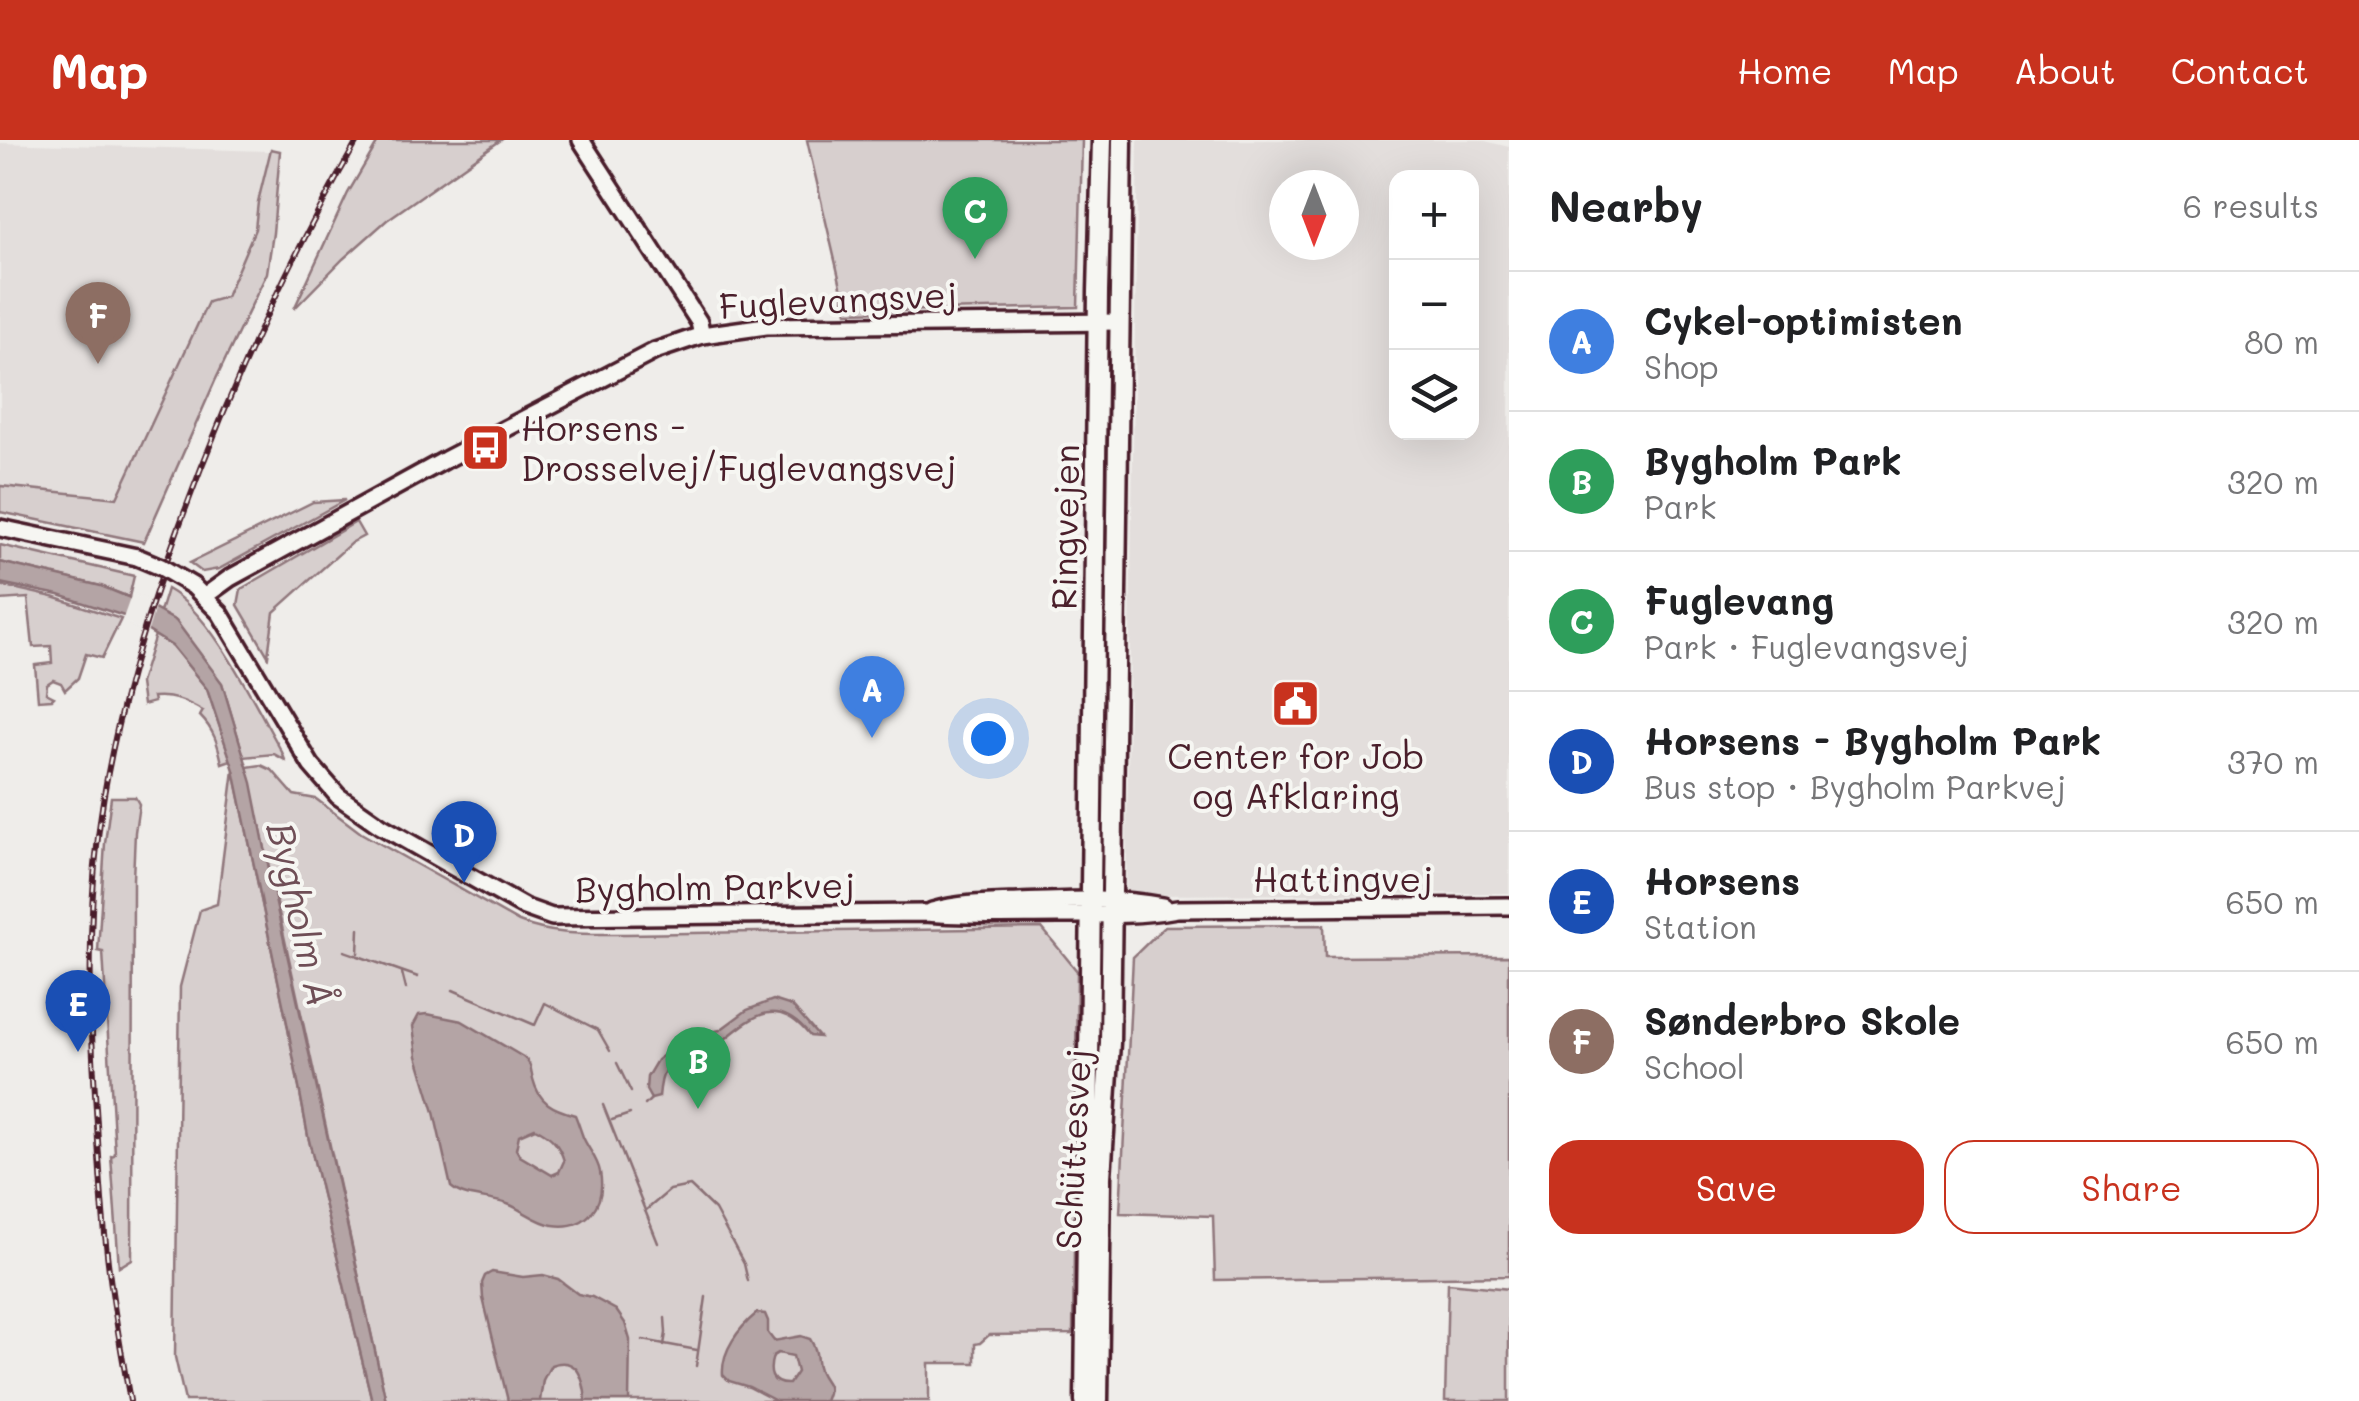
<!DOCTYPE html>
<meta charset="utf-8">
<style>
body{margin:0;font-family:Mali,sans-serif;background:#f6f6f6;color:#202124}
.controls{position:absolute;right:30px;top:30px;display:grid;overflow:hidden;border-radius:20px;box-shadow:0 10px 40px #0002}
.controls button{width:90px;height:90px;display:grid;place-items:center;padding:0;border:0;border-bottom:2px solid #e0e0e0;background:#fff;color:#202124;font:50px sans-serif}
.compass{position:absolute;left:1269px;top:30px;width:90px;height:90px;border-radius:50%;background:#fff;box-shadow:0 10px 40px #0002;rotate:180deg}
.you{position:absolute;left:988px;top:598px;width:35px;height:35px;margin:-25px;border:8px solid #fff;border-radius:50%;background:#1a73e8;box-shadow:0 0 0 15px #1a73e833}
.badge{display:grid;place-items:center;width:65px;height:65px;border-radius:50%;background:#c8321e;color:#fff;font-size:32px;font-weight:700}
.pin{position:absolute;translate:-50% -82px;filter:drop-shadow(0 2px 5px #0008)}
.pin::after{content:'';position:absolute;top:52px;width:35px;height:30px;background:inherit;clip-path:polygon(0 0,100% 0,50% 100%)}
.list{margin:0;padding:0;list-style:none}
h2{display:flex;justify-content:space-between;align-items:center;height:130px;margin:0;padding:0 40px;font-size:42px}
h2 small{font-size:32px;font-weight:400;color:#757577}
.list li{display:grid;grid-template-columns:65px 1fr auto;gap:30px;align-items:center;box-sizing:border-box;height:140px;padding:0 40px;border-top:2px solid #e0e0e0}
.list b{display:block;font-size:38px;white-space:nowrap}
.list p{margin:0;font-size:32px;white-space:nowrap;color:#757577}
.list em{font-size:32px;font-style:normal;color:#757577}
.actions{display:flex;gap:20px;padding:30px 40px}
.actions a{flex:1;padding:22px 0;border:2px solid #c8321e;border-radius:30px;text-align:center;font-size:35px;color:#c8321e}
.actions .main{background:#c8321e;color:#fff}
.icon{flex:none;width:55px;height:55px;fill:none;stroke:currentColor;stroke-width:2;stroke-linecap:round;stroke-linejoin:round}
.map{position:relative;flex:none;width:1509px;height:1261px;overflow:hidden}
header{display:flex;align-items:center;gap:60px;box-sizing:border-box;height:140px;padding:0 50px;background:#c8321e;color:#fff}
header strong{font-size:48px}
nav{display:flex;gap:55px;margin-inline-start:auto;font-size:35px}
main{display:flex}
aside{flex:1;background:#fff}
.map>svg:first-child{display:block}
</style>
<header>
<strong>Map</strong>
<nav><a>Home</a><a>Map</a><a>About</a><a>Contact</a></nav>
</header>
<main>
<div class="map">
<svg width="1509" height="1261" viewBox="0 0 1509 1261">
<rect width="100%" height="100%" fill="#efedea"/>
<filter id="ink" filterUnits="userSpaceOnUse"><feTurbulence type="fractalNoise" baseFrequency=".01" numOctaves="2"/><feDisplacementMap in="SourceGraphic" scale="20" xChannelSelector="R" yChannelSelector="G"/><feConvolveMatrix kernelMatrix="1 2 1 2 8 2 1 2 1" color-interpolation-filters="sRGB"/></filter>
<g filter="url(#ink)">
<g fill="#e3dedc" fill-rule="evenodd">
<path d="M1138 0H1481L1509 7V753L1126 755ZM1396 38H1472V292H1396ZM1284 45H1344V105H1284Z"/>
<polygon points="0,3 269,11 261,93 123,372 0,356"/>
</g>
<g fill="#d7cfce" stroke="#90777c" stroke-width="2.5">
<polygon points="379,0 501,0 387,80 343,119 294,169 348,53"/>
<polygon points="807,0 1082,0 1078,167 847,172"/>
<polygon points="271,9 280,11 273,93 267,133 215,241 144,402 0,372 0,346 117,358 208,162 226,157 255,89 258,62"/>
<polygon points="345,360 219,429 202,432 190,423 313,362"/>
<polygon points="356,382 364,396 351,403 274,472 268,516 238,465 241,449"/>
<polygon points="0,405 134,436 129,457 100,446 0,422"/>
<polygon points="0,445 53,457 121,479 102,518 86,514 78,538 65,550 61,543 53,540 47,544 46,553 54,557 52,559 38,560 35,525 52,523 51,506 33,507 28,458 0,460"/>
<path d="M167 449C213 474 255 565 282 612L285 620 274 614 244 617 222 543 160 472Z"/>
<path d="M155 495 172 506 207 549 231 620 222 623C218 604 214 590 200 576L203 571C187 562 173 555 153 557L154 562 143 565 140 543Z"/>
<path d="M261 625 272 630 294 655 316 659 361 693 519 782C554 796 589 794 626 794L1042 788 1077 831 1073 1194 989 1195 980 1203 975 1204V1223H929V1261H386L247 627Z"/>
<polygon points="234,630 287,883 308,996 372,1261 185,1261 175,1217 180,847 200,770 217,764"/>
<polygon points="111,657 135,657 139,664 135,692 133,739 132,1119 119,1127 111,1016 114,1015 115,1013 103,812 98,811 105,703"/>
<polygon points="1324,785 1325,817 1509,816 1509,1136 1215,1140 1213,1076 1120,1073 1133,817 1165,786"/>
<polygon points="1448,1143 1509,1149 1509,1261 1445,1261"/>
</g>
<g fill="#b4a4a5" stroke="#8a6f74" stroke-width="2.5" fill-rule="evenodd">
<polygon points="0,422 101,446 145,464 176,481 222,543 252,643 276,764 386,1261 372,1261 308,996 287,883 234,630 207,549 172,506 124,476 59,455 0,443"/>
<path d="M773 860 792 866 819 897 810 896C773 849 747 883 711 910 704 915 696 914 688 917 663 924 661 934 659 957L651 959 646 950 647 937 657 920 686 898 720 890 747 870Z"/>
<path d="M427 874 462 881 523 917C532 924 530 928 533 939 539 963 553 969 575 975 578 982 580 989 583 997 588 1009 598 1019 600 1032 606 1065 587 1090 553 1085 538 1083 524 1071 510 1065 492 1057 466 1060 451 1047L434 972 417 916 413 886 419 875ZM535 988C551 996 559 1004 564 1021L559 1032 552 1035 520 1016 516 1009 519 995Z"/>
<path d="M492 1132 523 1137 543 1135 558 1139 578 1154 592 1157 616 1170 625 1183 630 1200 629 1261H586C584 1239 578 1215 551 1225L543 1240 540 1261H508L483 1158 482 1143 485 1136Z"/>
<path d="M757 1173 765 1174 768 1181V1193L774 1201 801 1196 810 1199C819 1213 815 1218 819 1230 825 1245 833 1243 825 1261H776L749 1247 729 1241 723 1235C721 1211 739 1188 757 1173ZM778 1213 793 1216 797 1232 789 1244C770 1245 768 1232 773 1216Z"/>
</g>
<polygon fill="#efedea" points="132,453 156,464 147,494 122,481"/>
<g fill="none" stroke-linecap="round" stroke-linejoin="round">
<g stroke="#8a6f74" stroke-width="2.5">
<polyline points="344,811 418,837"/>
<polyline points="358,813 359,789"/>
<polyline points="402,833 406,849"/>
<polyline points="453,850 535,885 545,863 598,890 610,911"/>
<polyline points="617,923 631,952"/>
<polyline points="603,965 658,1103"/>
<polyline points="645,965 651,959"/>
<polyline points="612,980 630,974"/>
<polyline points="645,1071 670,1050 690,1046 715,1070 744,1124 748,1141"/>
<polyline points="643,1200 697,1210"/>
<polyline points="664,1205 666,1193 665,1178"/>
<polyline points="696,1226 706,1157"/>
</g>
<defs>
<g id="minor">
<polyline points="581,0 699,182 702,195"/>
<polyline points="0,388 137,417"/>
<path d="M193 446 220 473 311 625 338 656 381 686 444 722 524 767 552 777 925 773C970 777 1014 775 1059 775 1099 775 1137 776 1177 769L1509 766"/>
<polyline points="205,456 230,438 445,320 655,211 702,195 766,186 1119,182"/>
<path d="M932 771C961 763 990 763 1019 762 1067 760 1116 757 1163 766"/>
</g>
<g id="major">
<polyline points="1085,1261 1098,152 1102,0"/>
<polyline points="1098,1261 1101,1037 1110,903 1122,0"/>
</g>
</defs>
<use href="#minor" stroke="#4a1f2b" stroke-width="22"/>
<use href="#major" stroke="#4a1f2b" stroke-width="25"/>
<use href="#minor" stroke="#f6f6f2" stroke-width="15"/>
<use href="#major" stroke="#f6f6f2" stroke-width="18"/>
<defs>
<path id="rail" d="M130 1261C121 1209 111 1157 106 1104 101 1059 99 1014 96 969 90 878 87 788 98 697 109 604 134 514 165 426 216 279 280 135 358 0"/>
</defs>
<use href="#rail" stroke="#4a1f2b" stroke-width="6"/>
<use href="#rail" stroke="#f6f6f2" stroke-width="2.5" stroke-dasharray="8" stroke-linecap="butt"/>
<defs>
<polyline id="minor-bridge" points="137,417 161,427 193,446"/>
</defs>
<use href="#minor-bridge" stroke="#4a1f2b" stroke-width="22" stroke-linecap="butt"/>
<use href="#minor-bridge" stroke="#f6f6f2" stroke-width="15"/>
</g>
</g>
<defs>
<symbol id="bus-square" viewBox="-11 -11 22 22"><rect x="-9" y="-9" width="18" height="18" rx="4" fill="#c8321e" stroke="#f6f6f2"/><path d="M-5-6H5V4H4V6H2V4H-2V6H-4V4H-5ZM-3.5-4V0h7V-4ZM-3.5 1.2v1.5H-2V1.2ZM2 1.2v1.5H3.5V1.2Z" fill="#fff"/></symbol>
<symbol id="civic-square" viewBox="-11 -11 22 22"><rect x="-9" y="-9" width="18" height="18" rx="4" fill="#c8321e" stroke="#f6f6f2"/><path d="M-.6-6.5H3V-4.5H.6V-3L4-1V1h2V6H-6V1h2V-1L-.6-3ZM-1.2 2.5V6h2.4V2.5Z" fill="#fff"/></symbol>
</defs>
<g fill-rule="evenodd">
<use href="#bus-square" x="458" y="280" width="55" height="55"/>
<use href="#civic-square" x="1268" y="536" width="55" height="55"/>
</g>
<g text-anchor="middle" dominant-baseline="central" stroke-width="8" stroke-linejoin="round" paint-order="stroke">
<g font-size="35" fill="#4a1f2b" stroke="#f6f6f2">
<text transform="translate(838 159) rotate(-3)">Fuglevangsvej</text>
<text transform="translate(1064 387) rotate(-89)">Ringvejen</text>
<text x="1343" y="738">Hattingvej</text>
<text transform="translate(715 746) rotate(-1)">Bygholm Parkvej</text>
<text transform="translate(1072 1009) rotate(-87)">Schüttesvej</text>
</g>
<g font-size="35" fill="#4a1f2b" stroke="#f6f6f2" text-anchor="start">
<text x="521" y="287">Horsens -<tspan x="521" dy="40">Drosselvej/Fuglevangsvej</tspan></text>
<text x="1296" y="615" text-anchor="middle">Center for Job<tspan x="1296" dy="40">og Afklaring</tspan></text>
</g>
<g font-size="38" font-style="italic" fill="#6f4e56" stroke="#f6f6f2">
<text transform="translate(302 774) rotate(77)">Bygholm Å</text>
</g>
</g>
</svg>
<div class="controls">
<button>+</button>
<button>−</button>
<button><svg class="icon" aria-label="layers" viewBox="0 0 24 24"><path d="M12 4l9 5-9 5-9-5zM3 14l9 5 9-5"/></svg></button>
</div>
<svg class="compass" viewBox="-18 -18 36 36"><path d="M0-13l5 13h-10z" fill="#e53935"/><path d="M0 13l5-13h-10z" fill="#757577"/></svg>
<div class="you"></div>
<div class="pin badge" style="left:872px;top:598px;background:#3f7fe0">A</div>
<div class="pin badge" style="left:698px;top:969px;background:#2e9e5b">B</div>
<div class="pin badge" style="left:975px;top:119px;background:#2e9e5b">C</div>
<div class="pin badge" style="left:464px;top:743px;background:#1a4fb4">D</div>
<div class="pin badge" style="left:78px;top:912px;background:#1a4fb4">E</div>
<div class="pin badge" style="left:98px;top:224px;background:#8d6e63">F</div>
</div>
<aside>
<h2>Nearby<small>6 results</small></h2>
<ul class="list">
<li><span class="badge" style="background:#3f7fe0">A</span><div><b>Cykel-optimisten</b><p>Shop</p></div><em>80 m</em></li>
<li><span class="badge" style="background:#2e9e5b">B</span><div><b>Bygholm Park</b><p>Park</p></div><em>320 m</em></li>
<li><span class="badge" style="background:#2e9e5b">C</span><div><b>Fuglevang</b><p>Park · Fuglevangsvej</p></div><em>320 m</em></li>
<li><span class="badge" style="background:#1a4fb4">D</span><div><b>Horsens - Bygholm Park</b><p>Bus stop · Bygholm Parkvej</p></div><em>370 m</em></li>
<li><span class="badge" style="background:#1a4fb4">E</span><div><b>Horsens</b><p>Station</p></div><em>650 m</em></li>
<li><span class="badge" style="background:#8d6e63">F</span><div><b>Sønderbro Skole</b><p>School</p></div><em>650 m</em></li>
</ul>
<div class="actions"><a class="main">Save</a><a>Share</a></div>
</aside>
</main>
